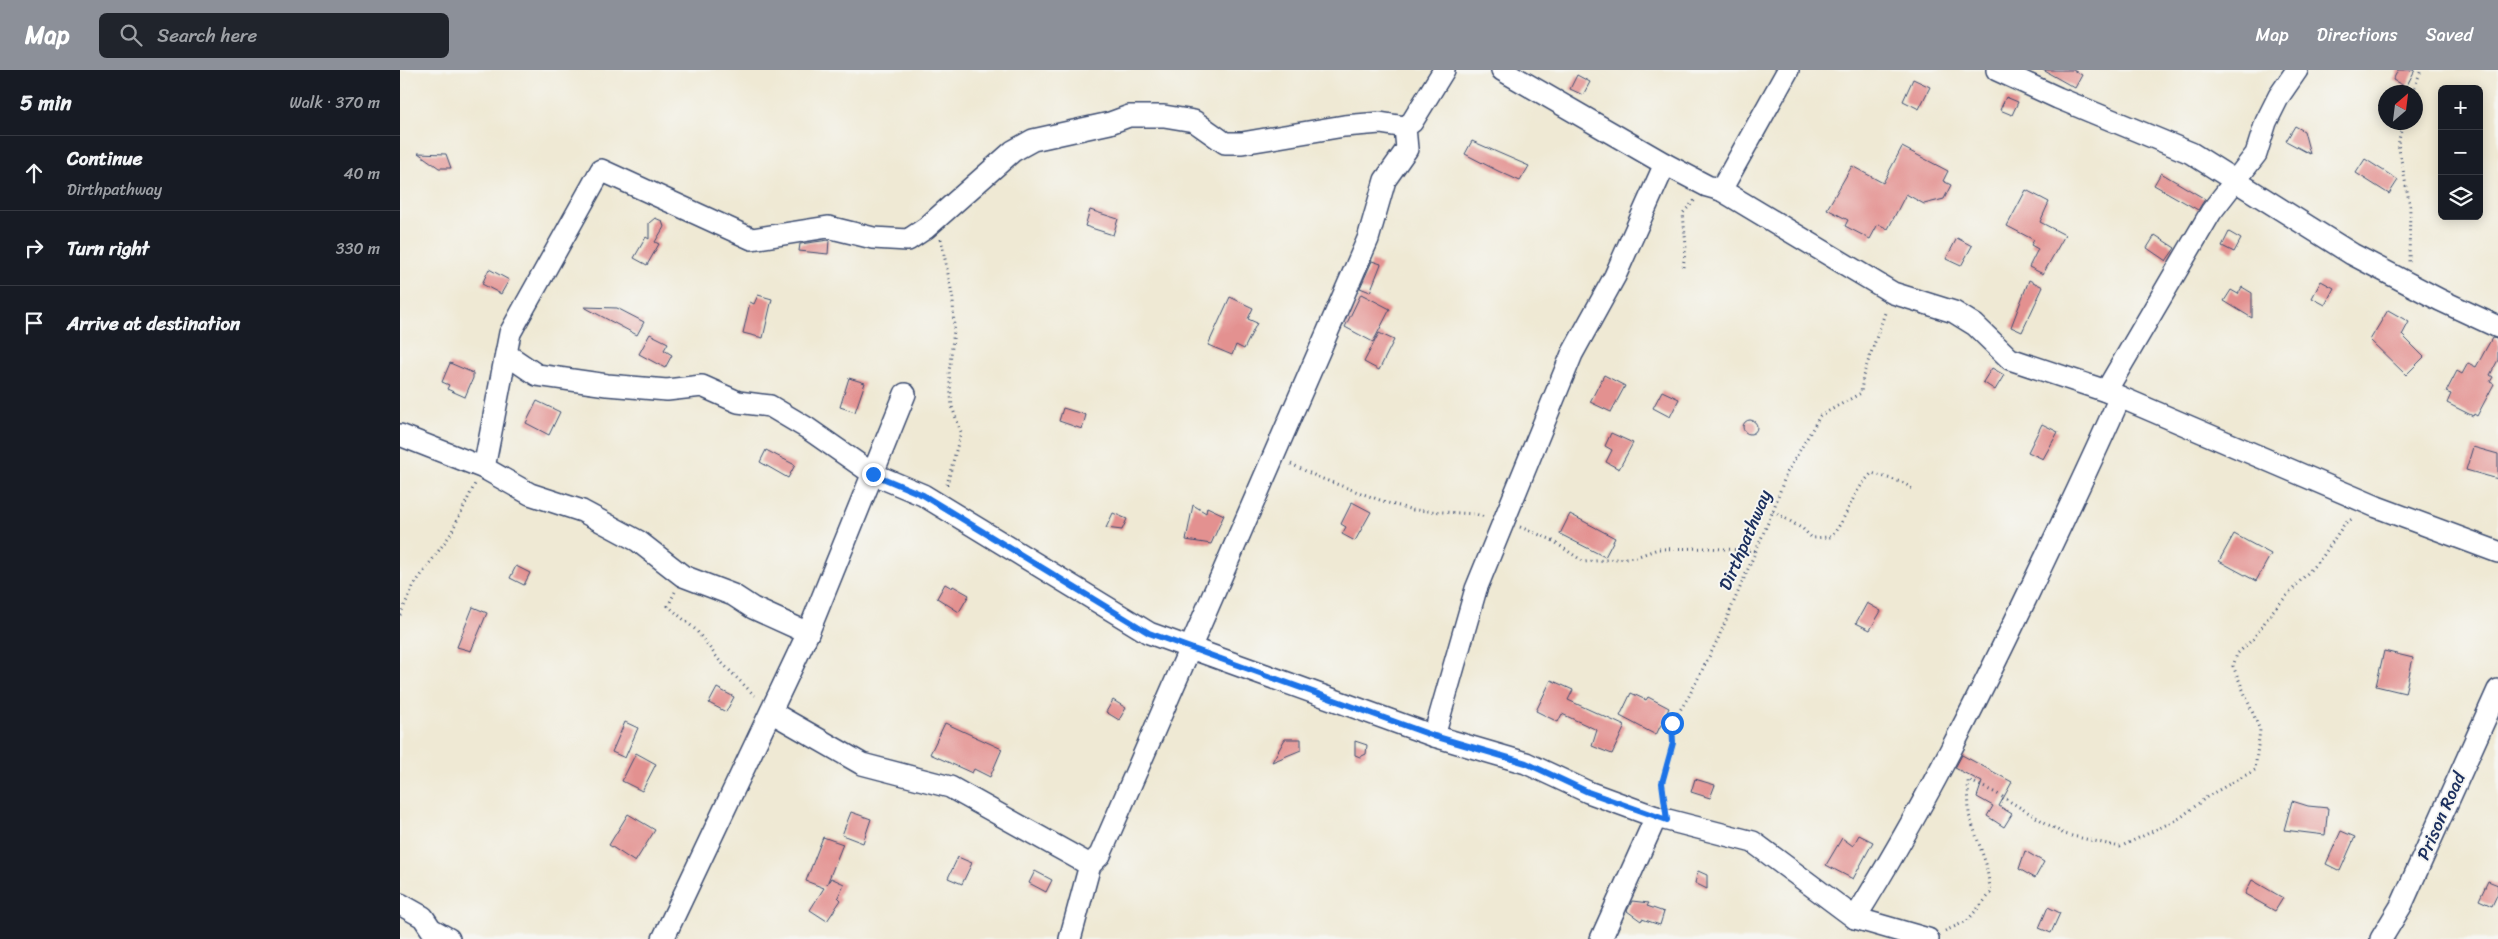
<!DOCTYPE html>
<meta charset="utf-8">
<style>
body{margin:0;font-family:Sriracha,sans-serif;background:#20242c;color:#f1f3f6}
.controls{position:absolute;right:15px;top:15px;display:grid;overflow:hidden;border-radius:8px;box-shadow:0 2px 12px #0003}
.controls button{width:45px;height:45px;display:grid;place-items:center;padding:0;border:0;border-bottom:1px solid #363941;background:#171b24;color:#f1f3f6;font:25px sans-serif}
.compass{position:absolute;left:1978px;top:15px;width:45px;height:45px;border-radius:50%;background:#171b24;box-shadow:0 2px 12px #0003;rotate:28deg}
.stop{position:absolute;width:15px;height:15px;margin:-11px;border:4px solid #1a73e8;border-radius:50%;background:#fff}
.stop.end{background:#1a73e8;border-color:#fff;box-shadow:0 1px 5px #0008}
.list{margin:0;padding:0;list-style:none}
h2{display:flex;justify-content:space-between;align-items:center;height:65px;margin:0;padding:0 20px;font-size:21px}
h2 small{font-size:16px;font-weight:400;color:#9ea1a6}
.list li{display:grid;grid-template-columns:32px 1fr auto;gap:15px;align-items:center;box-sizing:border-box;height:75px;padding:0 20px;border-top:1px solid #363941}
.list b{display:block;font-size:19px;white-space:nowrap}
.list p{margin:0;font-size:16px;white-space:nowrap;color:#9ea1a6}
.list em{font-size:16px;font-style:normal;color:#9ea1a6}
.icon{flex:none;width:28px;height:28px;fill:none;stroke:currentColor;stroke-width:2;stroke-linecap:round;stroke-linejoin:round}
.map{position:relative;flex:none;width:2098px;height:869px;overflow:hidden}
header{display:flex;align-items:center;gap:30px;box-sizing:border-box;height:70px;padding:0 25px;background:#8c9099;color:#fff}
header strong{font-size:24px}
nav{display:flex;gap:28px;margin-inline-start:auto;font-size:18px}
.search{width:350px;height:45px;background:#20242c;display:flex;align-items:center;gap:12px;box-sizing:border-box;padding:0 18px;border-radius:8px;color:#9ea1a6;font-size:19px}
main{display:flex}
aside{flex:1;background:#171b24}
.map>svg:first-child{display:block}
</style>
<header>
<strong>Map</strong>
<div class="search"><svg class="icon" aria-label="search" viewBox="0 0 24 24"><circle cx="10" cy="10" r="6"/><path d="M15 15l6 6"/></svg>Search here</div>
<nav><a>Map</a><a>Directions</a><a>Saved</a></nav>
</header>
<main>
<aside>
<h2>5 min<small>Walk · 370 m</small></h2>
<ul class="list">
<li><svg class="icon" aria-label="ahead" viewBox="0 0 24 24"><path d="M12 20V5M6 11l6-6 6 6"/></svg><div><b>Continue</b><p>Dirthpathway</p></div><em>40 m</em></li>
<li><svg class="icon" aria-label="right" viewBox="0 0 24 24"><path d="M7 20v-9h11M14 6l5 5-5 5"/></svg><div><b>Turn right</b></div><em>330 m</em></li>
<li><svg class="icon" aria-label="arrive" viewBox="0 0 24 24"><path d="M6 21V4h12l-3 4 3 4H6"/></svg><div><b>Arrive at destination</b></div></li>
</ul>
</aside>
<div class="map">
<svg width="2098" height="869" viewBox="0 0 2098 869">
<rect width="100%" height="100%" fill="#f6f6f2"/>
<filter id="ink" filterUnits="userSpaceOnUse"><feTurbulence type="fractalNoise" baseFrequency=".02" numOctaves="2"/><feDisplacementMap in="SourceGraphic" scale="10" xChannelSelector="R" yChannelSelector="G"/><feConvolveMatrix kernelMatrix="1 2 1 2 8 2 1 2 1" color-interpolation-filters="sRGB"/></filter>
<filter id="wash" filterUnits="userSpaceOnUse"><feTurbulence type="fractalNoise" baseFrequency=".0096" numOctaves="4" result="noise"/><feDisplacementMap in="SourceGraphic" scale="20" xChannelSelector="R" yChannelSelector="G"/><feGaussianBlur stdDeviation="1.12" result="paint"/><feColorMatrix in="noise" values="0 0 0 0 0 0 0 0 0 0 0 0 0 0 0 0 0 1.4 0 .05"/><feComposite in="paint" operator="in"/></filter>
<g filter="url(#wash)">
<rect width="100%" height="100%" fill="#efe9d4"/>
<g id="blocks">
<g fill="#e39190">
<polygon points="1643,0 1673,0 1682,5 1675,18"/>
<polygon points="1998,0 2015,0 2006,17 1993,10"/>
<polygon points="1177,5 1190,12 1183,25 1170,19"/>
<polygon points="1513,9 1530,17 1519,39 1503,31"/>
<polygon points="1606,27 1618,32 1612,45 1600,40"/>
<polygon points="1895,56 1904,61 1910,84 1886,71"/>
<polygon points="1072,71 1099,83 1129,96 1120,111 1098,101 1065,84"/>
<polygon points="1502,77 1548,101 1543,111 1551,115 1544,129 1524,134 1506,124 1488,159 1478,154 1470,169 1445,156 1448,150 1427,139 1452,96 1483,113"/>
<polygon points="18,83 46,84 51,98 39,98"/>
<polygon points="1965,89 1998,110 1989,124 1956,103"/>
<polygon points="1761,103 1805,129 1798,140 1754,115"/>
<polygon points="1626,120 1649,132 1640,152 1665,165 1643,204 1629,197 1638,179 1631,175 1634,170 1607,156"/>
<polygon points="690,140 718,149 713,165 685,156"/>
<polygon points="255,148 262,151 264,157 255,172 259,174 247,195 234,188 246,167 249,169 249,153"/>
<polygon points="1829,162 1841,169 1834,182 1822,176"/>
<polygon points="1755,165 1775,178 1766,191 1747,178"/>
<polygon points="1557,168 1572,176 1561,196 1546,189"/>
<polygon points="429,170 428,184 399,181 400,174"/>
<polygon points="972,191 981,194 970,222 960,218"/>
<polygon points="89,199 109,210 101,224 82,214"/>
<polygon points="1629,210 1643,217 1622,262 1611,257"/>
<polygon points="1921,211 1934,218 1925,235 1912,228"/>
<polygon points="1842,217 1852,223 1852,248 1824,231 1831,220 1838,224"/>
<polygon points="961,224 990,239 973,272 945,257"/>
<polygon points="358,225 372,229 363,268 343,263 350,232 354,234"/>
<polygon points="830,227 853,238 848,249 857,253 844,279 836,275 832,285 808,275"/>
<polygon points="184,237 217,238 244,252 237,265"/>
<polygon points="1988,240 2009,252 2002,265 2024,287 2006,305 1970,270"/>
<polygon points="979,263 994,270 979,300 964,292"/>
<polygon points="250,264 268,273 264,280 272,285 265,298 239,284"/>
<polygon points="2092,268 2098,269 2098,290 2090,305 2093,307 2090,312 2094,314 2077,346 2074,344 2073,346 2047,333 2051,324 2046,322 2057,301 2062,304 2068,293 2076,297"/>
<polygon points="50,293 73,303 73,308 65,327 47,319 49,315 42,312"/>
<polygon points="1592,298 1604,305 1595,320 1583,312"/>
<polygon points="1204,305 1225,316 1211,342 1190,332"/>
<polygon points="449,308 465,313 455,342 440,337"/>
<polygon points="1262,321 1279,329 1270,347 1253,338"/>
<polygon points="137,331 160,342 149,365 126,353"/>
<polygon points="663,338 686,345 682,359 659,351"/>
<circle cx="1350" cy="357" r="7"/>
<polygon points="1642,354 1658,362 1643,389 1628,382"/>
<polygon points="1211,363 1233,373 1219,399 1206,392 1212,380 1205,376"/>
<polygon points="2073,377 2098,384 2098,409 2066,400"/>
<polygon points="366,380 395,395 388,408 360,392"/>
<polygon points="952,432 971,442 955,471 942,464 946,457 941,454"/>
<polygon points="793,435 806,443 807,437 824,445 811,474 786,470"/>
<polygon points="713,443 727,449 722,460 706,458"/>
<polygon points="1170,444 1215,468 1205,487 1160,464"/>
<polygon points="1834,464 1871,484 1856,511 1819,491"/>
<polygon points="116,496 130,503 124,515 110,508"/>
<polygon points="545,514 552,518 553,516 569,525 559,542 537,528"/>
<polygon points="1467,533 1481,541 1470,560 1456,553"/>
<polygon points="73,537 87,543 71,581 57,577"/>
<polygon points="1984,581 2013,588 2005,623 1976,616"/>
<polygon points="1151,610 1173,620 1168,630 1225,656 1212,684 1192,676 1197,660 1162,644 1158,652 1136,641"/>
<polygon points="317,618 334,627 326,642 309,633"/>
<polygon points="1231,623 1246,630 1248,627 1269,638 1256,665 1220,646"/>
<polygon points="713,630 726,638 719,650 706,642"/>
<polygon points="225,652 238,658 225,688 212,682"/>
<polygon points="545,653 602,679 590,707 574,699 572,703 530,684"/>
<polygon points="885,669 901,669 901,680 872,692"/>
<polygon points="955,671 967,675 966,684 960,687 955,685"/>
<polygon points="236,683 256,694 242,721 222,711"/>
<polygon points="1562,685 1612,712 1599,736 1612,744 1604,757 1587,746 1593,736 1577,727 1582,712 1555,698"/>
<polygon points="1295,709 1315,715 1310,728 1291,722"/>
<polygon points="1892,731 1908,736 1928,738 1925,765 1884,760"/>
<polygon points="451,742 471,749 463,773 442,765"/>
<polygon points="228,744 255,760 235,792 209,775"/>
<polygon points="1941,761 1955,767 1940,801 1926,794"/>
<polygon points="1459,765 1473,772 1453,809 1426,795 1442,768 1453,776"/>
<polygon points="423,767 443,774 427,814 431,808 444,814 438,827 441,830 427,851 410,840 424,818 406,811"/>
<polygon points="1625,781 1644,792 1635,808 1619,799"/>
<polygon points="558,787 572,793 562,814 548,808"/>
<polygon points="635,801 652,810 646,822 629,813"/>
<polygon points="1298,801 1307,805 1307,819 1295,813"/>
<polygon points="1852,810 1883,828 1875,841 1845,824"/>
<polygon points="2088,811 2098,815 2098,823 2092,836 2079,830"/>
<polygon points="1232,831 1249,833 1247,836 1264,842 1260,855 1242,849 1241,851 1227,841"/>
<polygon points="1648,837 1660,843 1651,863 1639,858"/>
</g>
</g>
</g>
<g filter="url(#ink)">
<use href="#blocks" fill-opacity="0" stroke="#3b4b70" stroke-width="1"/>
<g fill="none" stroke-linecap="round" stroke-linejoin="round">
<defs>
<g id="minor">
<polyline points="1102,0 1265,94 1307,116 1321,120 1493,223 1554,242 1575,255 1610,289 1706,321 1977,437 2098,482"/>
<polyline points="1597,0 1658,28 1791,83 1952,184 2040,230 2098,257"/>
<polyline points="1321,120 1388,0"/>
<polyline points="106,284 137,305 207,315 267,320 302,316 338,332 370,336 407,358 473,404 523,425 749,563 1034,666 1126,693 1188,722 1256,747 1353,772 1455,848 1528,869"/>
<polyline points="1706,321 1811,142 1856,84 1866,52 1879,26 1897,0"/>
<polyline points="0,365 84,398 130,424 182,441 238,471 283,506 333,525 353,538 408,563"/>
<polyline points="84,398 110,263 201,100 352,169 428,157 473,168 508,170 526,158 613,81 633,70 710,53 729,46 764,46 794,51 825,73 842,73 944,56 980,53 1005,57"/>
<polyline points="371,642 462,694 550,717 690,795"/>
<polyline points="1034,666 1076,519 1172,284 1215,206 1265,94"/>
<polyline points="0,834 23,847 31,859 49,869"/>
<path d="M1455 848C1521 743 1576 633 1629 522 1660 457 1691 393 1720 327"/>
<polyline points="263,869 408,563 505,324"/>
<polyline points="670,869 690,795 700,785 968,169 985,110 1007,79 1005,57 1012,52 1044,0"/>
<polyline points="1201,869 1256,747"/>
<polyline points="1981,869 2001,836 2098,620"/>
</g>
</defs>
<use href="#minor" stroke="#3b4b70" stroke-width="24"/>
<g stroke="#3b4b70" stroke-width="3" stroke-dasharray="1 4" stroke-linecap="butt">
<polyline points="2013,22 2021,0"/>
<polyline points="2003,52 1998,74 2010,136 2009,192"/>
<polyline points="541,169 553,229 554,260 549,302 552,337 561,362 546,418"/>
<polyline points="1283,197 1286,176 1283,143 1295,130"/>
<polyline points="891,394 920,408 988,433 1013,440 1075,444 1085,447"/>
<path d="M1373 441 1403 459 1412 468 1431 467C1449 445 1451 423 1472 403L1504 413 1512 419"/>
<polyline points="1120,457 1150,469 1184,492 1236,487 1258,479 1308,478 1356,481"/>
<polyline points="275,522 268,536 296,560 319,590 357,628"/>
<polyline points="0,545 14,515 50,465 75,414"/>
<polyline points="1265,730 1262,713 1273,673 1272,653 1289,626 1317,571 1373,441 1386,404 1420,346 1461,323 1463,306 1486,240"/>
<polyline points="1545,861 1567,851 1591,823 1586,794 1569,745 1568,710 1596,723 1664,764 1720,777 1780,748 1808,726 1855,700 1860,660 1833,596 1837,584 1853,569 1872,542 1923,486 1945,453 1954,448"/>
</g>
<use href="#minor" stroke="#fff" stroke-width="21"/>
</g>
</g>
<g fill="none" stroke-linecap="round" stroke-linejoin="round" filter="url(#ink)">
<polyline stroke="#1a73e8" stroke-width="6" points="473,404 523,425 749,563 1034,666 1126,693 1188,722 1267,750 1262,713 1273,673 1272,653"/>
</g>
<g text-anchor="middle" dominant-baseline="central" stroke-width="4" stroke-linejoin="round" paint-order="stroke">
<g font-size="18" fill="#1b2f5e" stroke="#f6f6f2">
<text transform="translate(1345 470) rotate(-67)">Dirthpathway</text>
<text transform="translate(2041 746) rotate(-66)">Prison Road</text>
</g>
</g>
</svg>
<div class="controls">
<button>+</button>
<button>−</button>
<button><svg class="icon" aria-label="layers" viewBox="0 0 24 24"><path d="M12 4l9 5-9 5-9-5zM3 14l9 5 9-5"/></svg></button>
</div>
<svg class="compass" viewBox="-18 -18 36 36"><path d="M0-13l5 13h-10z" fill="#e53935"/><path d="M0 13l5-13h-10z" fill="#9ea1a6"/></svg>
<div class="stop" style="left:1272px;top:653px"></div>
<div class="stop end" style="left:473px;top:404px"></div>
</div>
</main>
